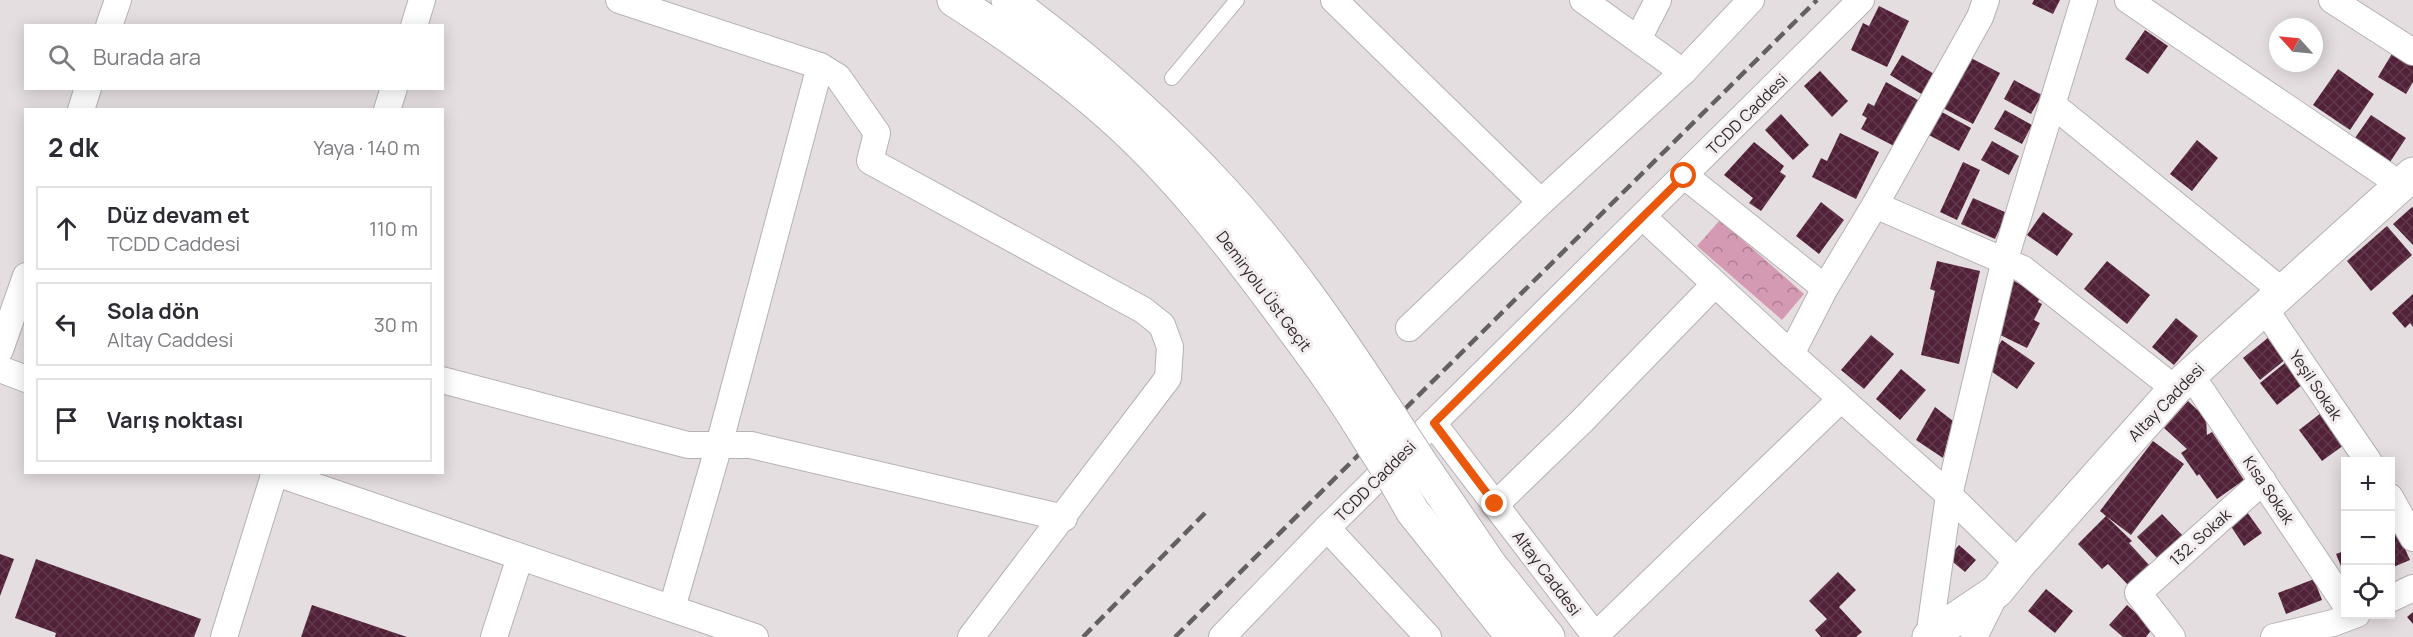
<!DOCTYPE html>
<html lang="tr">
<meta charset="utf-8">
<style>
body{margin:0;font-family:Manrope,sans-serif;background:#f2f2f3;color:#2b2b33}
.controls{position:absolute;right:18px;bottom:18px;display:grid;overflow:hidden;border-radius:0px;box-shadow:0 3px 15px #0003}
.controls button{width:54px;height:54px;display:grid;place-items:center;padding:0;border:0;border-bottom:2px solid #e1e1e2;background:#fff;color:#2b2b33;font:30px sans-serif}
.compass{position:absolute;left:2269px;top:18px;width:54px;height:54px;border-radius:50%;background:#fff;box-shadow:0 3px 15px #0003;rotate:297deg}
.stop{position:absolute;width:18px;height:18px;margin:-14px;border:4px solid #ea580c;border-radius:50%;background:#fff}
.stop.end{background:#ea580c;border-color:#fff;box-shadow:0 2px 6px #0008}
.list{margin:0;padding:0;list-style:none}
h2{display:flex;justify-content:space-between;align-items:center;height:78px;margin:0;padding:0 24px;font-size:26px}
h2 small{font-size:20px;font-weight:400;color:#7c7c81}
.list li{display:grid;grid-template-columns:39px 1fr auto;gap:18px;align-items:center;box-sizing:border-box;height:84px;margin:0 12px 12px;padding:0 12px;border:2px solid #e1e1e2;border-radius:0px}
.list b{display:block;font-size:22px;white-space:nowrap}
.list p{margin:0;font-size:20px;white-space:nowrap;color:#7c7c81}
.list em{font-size:20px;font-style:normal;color:#7c7c81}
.icon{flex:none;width:33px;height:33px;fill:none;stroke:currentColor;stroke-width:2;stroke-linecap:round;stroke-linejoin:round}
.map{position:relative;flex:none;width:2413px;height:637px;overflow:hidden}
.search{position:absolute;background:#fff;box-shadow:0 3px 15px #0003;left:24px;top:24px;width:420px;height:66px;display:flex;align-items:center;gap:15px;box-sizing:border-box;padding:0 21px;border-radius:0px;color:#7c7c81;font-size:22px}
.panel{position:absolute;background:#fff;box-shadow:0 3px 15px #0003;left:24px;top:108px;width:420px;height:366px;border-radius:0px}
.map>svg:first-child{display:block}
</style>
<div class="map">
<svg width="2413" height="637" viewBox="0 0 2413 637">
<defs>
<pattern id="forest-crowns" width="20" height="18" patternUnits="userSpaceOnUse" patternTransform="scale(1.5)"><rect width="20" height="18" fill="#d59ab3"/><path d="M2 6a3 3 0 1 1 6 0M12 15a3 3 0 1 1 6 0" fill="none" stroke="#ad7e92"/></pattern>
<pattern id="building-cross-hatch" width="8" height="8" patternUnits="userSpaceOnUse" patternTransform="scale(1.5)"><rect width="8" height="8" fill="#512138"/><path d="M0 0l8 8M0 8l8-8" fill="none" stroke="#62394c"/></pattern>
</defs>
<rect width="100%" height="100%" fill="#e5dee1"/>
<polygon fill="url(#forest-crowns)" points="1720,220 1804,294 1782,320 1697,246"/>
<g fill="url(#building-cross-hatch)">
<polygon points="2034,0 2060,0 2053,14 2032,4"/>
<polygon points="1879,6 1909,21 1887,67 1851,50 1863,23 1869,26"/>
<polygon points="2145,30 2168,46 2148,74 2125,59"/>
<polygon points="2393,52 2413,64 2413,82 2406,94 2378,77"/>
<polygon points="1902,55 1936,75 1923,95 1890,75"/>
<polygon points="1967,56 2000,73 1973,124 1941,107"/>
<polygon points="2338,69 2374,94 2350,130 2313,105"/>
<polygon points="1820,71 1848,101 1832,117 1804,86"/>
<polygon points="2014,80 2042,95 2031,114 2004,99"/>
<polygon points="1886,82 1918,100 1894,146 1861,129 1867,118 1862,115 1868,103 1874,106"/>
<polygon points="2005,110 2032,125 2022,144 1994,129"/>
<polygon points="1940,111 1971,128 1959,151 1927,134"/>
<polygon points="1781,114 1809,145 1793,160 1765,130"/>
<polygon points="2371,115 2406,138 2390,162 2355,138"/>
<polygon points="1840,133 1879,152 1856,199 1812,177 1821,158 1827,161"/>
<polygon points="2197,140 2218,158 2192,191 2170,174"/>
<polygon points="1992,141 2019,156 2009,175 1981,160"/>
<polygon points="1754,142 1784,166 1780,172 1786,176 1761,211 1749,203 1753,198 1724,175"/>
<polygon points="1963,162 1980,170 1957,220 1940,212"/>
<polygon points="1973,198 2007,213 1995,239 1961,224"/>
<polygon points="1821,202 1844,220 1819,254 1796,236"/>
<polygon points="2412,207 2413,208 2413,245 2393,224"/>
<polygon points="2043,212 2073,234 2057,256 2027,235"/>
<polygon points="2387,226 2412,255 2371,291 2347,261"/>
<polygon points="1937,261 1980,271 1959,364 1921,355 1935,291 1930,289"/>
<polygon points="2107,261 2150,295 2127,324 2084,289"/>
<polygon points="2014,281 2041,295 2038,302 2042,304 2034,320 2040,323 2027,348 1994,332 2002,304"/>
<polygon points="2413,294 2413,327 2410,323 2405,328 2392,313"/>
<polygon points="2176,318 2198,336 2174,365 2152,347"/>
<polygon points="1871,335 1894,354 1864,389 1841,370"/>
<polygon points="2269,337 2286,359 2260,380 2243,358"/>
<polygon points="2002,340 2035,363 2017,389 1985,367"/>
<polygon points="2286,362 2303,384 2277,405 2260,383"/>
<polygon points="1901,369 1926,390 1900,420 1876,399"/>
<polygon points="2188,401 2206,418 2207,435 2212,432 2244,480 2217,499 2199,474 2197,476 2181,453 2187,449 2164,428"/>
<polygon points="1935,407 1953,421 1943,458 1916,440"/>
<polygon points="2321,413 2344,445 2322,461 2299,430"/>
<polygon points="2153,441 2184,464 2131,535 2106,516 2132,541 2129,543 2151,567 2130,587 2108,564 2102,569 2078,544 2106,516 2100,511"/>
<polygon points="2247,512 2262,533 2244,546 2230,525"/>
<polygon points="2162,514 2185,538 2160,561 2137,537"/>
<polygon points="2397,531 2410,560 2391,568 2391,534"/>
<polygon points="1959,545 1976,560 1965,572 1948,558"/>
<polygon points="2346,550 2346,576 2345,576 2336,554"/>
<polygon points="0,554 14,559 0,596"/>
<polygon points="36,559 201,619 194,637 55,637 56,633 15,618"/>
<polygon points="1838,572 1856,590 1839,607 1862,632 1856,637 1821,637 1815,630 1827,619 1809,601"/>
<polygon points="2314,579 2322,600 2286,614 2278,593"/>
<polygon points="2046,589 2073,611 2055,633 2028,611"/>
<polygon points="312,605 407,637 301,637"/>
<polygon points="2127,605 2153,628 2146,637 2123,637 2109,625"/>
<polygon points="2413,612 2413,624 2407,617"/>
</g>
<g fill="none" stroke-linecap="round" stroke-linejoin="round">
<defs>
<polyline id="service" points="1172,78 1237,0"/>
<g id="minor">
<polyline points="619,0 820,66 838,77 877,133 870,161 1143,310 1162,325 1170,347 1168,378 971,637"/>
<polyline points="1334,0 1541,202"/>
<polyline points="1583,0 1683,72"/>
<polyline points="2128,0 2401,185"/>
<polyline points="2332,0 2413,52"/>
<polyline points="109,26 118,0"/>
<polyline points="414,26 422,0"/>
<polyline points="1638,39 1658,0"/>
<polyline points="2053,105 2282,291"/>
<polyline points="81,110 88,88"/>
<polyline points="387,110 394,88"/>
<polyline points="1685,176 1825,288"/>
<polyline points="1875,205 2023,269 2175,389"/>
<polyline points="1643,217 1791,354 1949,495 2019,564"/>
<polyline points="2264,308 2369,462"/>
<polyline points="1409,328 1541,202 1683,72 1751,0"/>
<polyline points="0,350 26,276"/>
<polyline points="1791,354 1825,288 1875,205 1980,17 1986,0"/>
<polyline points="0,369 26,379"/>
<polyline points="2191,375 2346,605"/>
<polyline points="442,380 688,445 751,445 1064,518"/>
<polyline points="1433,423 1596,637"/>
<polyline points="273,472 755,637"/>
<polyline points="2390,497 2413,538"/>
<polyline points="1495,505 1581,422 1715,284"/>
<polyline points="2390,599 2413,588"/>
<polyline points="672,608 719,445 820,66"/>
<polyline points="1595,636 1841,399"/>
<polyline points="224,637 275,472"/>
<polyline points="494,637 520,557"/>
<polyline points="1222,637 1327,528"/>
<polyline points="1428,637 1327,528 1861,0"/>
<polyline points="1929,637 1949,495 2005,259 2084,0"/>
<polyline points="1974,637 1997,591"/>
<polyline points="2172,637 2138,593 2263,481"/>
<polyline points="2274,637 2333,623 2357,614"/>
</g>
<g id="secondary">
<path d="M954 0C1009 35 1062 73 1111 116 1175 173 1229 242 1280 311 1309 350 1338 389 1363 430"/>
<path d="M1008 0C1086 57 1157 119 1222 190 1283 256 1336 333 1385 408"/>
<polyline points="1420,462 1491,566 1548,637"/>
<polyline points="1397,484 1413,512 1513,637"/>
<polyline points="1929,637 1997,591 2019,564 2175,389 2413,174"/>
</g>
</defs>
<use href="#service" stroke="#b7b1b3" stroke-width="16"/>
<use href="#minor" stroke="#b7b1b3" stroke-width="28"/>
<use href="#secondary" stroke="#b7b1b3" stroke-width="35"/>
<use href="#service" stroke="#fff" stroke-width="14"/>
<use href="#minor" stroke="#fff" stroke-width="26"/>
<use href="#secondary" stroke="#fff" stroke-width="33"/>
<g stroke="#646061" stroke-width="4.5" stroke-dasharray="12 6" stroke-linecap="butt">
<polyline points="1083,637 1208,510"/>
<polyline points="1175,637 1817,0"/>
</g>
<defs>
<g id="secondary-bridge">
<polyline points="1385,408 1420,462"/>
<polyline points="1363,430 1397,484"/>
</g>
</defs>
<use href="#secondary-bridge" stroke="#b7b1b3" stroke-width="35" stroke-linecap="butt"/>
<use href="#secondary-bridge" stroke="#fff" stroke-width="33"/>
</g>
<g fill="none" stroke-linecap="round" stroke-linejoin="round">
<polyline stroke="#ea580c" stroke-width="8" points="1495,504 1434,423 1684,176"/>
</g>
<g text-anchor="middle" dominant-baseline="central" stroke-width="6" stroke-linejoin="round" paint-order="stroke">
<g font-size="16" fill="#2d2a2b" stroke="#f3ecee">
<text transform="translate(1747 114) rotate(-45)">TCDD Caddesi</text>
<text transform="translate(1264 291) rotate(53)">Demiryolu Üst Geçit</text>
<text transform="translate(2316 385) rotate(56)">Yeşil Sokak</text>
<text transform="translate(2166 402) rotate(-46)">Altay Caddesi</text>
<text transform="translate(1375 481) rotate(-45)">TCDD Caddesi</text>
<text transform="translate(2269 490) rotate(56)">Kısa Sokak</text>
<text transform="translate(2200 537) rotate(-42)">132. Sokak</text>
<text transform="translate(1547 573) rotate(53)">Altay Caddesi</text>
</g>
</g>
</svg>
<div class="controls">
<button>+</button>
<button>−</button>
<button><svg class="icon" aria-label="locate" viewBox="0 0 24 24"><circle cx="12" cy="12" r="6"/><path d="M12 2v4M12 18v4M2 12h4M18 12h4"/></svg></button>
</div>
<svg class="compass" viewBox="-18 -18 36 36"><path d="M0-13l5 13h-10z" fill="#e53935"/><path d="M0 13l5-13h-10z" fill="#7c7c81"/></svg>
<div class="stop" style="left:1684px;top:176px"></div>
<div class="stop end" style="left:1495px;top:504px"></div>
<div class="search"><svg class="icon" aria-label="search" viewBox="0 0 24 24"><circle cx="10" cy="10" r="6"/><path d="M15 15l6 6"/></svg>Burada ara</div>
<section class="panel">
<h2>2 dk<small>Yaya · 140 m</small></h2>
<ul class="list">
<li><svg class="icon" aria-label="ahead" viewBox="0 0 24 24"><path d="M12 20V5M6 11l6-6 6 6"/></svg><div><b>Düz devam et</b><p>TCDD Caddesi</p></div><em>110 m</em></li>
<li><svg class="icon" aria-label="left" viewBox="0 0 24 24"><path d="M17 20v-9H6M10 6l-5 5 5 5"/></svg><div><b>Sola dön</b><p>Altay Caddesi</p></div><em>30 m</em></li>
<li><svg class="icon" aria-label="arrive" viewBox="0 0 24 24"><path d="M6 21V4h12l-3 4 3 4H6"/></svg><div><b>Varış noktası</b></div></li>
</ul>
</section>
</div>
